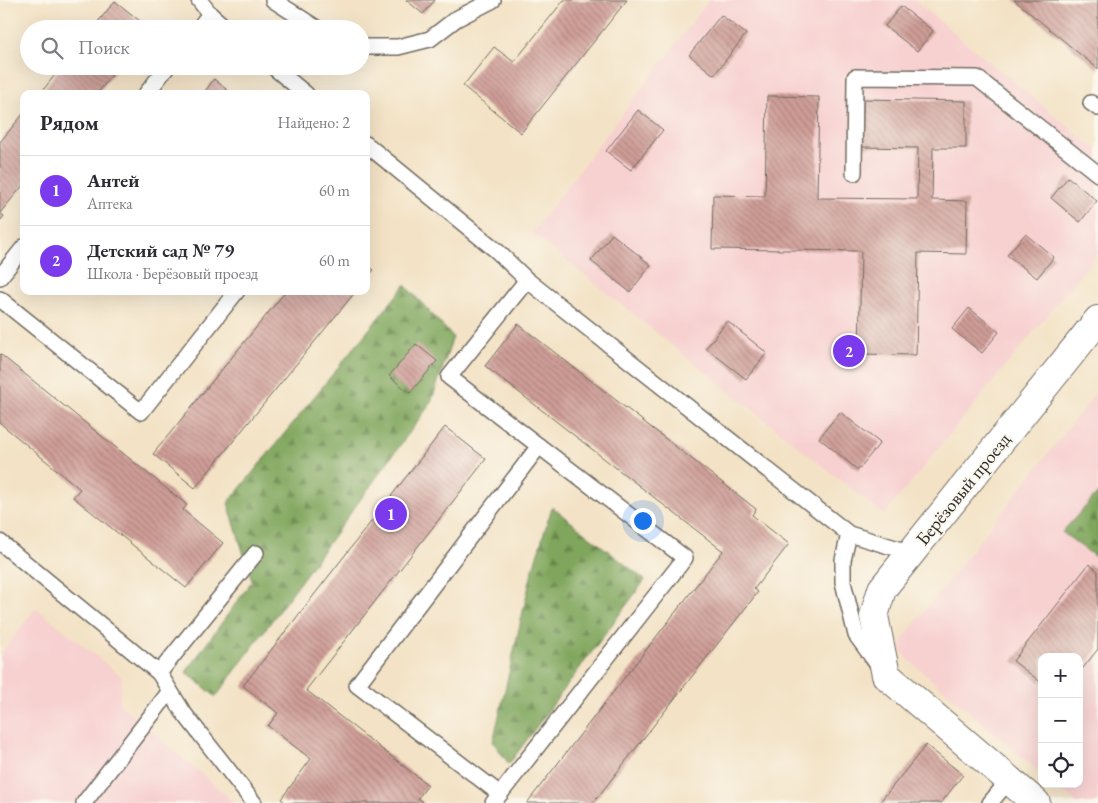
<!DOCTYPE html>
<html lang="ru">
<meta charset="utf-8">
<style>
body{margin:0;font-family:"EB Garamond",serif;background:#f7f7f7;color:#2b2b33}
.controls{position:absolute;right:15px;bottom:15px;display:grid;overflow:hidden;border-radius:10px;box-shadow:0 5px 20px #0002}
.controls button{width:45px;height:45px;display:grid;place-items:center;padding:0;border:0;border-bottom:1px solid #e1e1e2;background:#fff;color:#2b2b33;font:25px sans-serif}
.you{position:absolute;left:642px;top:520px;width:18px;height:18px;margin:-12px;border:4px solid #fff;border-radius:50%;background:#1a73e8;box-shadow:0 0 0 8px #1a73e833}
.badge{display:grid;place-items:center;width:32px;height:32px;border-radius:50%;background:#7c3aed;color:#fff;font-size:16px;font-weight:700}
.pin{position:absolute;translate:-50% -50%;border:2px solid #fff;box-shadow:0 1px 5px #0006}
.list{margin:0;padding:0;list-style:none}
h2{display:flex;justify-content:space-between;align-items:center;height:65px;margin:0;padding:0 20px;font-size:21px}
h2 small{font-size:16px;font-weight:400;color:#7c7c81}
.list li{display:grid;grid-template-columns:32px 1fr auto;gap:15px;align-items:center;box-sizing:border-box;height:70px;padding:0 20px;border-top:1px solid #e1e1e2}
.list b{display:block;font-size:19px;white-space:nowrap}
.list p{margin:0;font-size:16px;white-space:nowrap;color:#7c7c81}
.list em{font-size:16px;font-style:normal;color:#7c7c81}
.icon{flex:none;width:28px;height:28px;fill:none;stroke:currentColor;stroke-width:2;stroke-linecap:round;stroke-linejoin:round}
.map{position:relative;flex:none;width:1098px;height:803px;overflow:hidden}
.search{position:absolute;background:#fff;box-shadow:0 5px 20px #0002;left:20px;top:20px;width:350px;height:55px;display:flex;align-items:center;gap:12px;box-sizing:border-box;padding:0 18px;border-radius:28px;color:#7c7c81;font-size:19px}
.panel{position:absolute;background:#fff;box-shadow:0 5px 20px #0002;left:20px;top:90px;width:350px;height:205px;border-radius:10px}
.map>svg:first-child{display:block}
</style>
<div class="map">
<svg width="1098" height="803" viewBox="0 0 1098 803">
<defs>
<pattern id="forest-firs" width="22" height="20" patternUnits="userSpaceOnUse" patternTransform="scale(1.25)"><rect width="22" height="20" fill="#7fa65c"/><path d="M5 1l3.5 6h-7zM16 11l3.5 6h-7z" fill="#68874c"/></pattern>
<pattern id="building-back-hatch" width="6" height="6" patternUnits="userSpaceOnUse" patternTransform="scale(1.25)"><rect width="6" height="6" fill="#cf9d97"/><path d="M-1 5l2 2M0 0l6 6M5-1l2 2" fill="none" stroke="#a8807b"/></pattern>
</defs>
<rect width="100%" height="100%" fill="#fbf7ec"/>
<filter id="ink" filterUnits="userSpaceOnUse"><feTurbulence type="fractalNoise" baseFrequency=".02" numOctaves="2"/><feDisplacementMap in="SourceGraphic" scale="10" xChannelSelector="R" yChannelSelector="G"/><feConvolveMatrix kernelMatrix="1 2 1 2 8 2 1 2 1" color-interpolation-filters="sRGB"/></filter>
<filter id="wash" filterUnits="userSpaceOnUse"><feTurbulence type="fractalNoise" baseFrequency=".0096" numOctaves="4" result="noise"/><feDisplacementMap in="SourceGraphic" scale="20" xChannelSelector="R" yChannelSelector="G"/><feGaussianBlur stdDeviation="1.12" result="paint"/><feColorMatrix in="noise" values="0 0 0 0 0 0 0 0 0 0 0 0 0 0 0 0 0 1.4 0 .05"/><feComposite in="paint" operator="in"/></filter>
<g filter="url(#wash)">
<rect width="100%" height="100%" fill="#f3e2c5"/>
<g fill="#f7d0d0">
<polygon points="709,0 914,0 1098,151 1098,253 884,515 532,233"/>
<polygon points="1098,390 1098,803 1076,803 1054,784 1079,784 1079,657 1042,657 1042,774 909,660 902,652 901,645 904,637"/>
<polygon points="36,608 122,677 119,703 235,803 0,803 0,655"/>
</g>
<g fill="url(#forest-firs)" stroke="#556844">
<polygon points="405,285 453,337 431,403 216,697 186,672 252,581 228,503"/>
<polygon points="1098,493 1098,559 1062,532"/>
<polygon points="552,507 645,580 509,764 493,742 532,572"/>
</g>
<g id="blocks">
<g fill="url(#building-back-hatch)">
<polygon points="406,0 435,0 423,14"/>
<polygon points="564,0 627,0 521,133 463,86 494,47 514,62"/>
<polygon points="1014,0 1098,0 1098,69"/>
<polygon points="115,1 150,29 92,29"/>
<polygon points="901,6 933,31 917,51 885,26"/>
<polygon points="721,15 746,34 714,75 689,55"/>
<polygon points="62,66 119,66 97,94 40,94"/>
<polygon points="214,79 232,94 203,94"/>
<polygon points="767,96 819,97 817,198 917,199 918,148 862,147 863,99 966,101 966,148 933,148 932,200 967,201 966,254 918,253 916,355 859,354 861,251 712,249 713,195 765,196"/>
<polygon points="638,110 663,130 631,170 606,151"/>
<polygon points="24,113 24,184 0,213 4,216 0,221 0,142"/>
<polygon points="1068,177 1097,201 1080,222 1051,198"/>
<polygon points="612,234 651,265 630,292 591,261"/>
<polygon points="1025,234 1054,257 1037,278 1007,255"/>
<polygon points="366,264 374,270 366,279"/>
<polygon points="286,291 356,291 195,488 153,454"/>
<polygon points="969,308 999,332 982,353 952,329"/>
<polygon points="727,321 767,353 746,379 706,348"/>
<polygon points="518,324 756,509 752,515 789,544 754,589 758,592 593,803 527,803 723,551 485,366"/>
<polygon points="416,344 437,361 410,393 389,376"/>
<polygon points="0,354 187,505 183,510 223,543 186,588 73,497 80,489 0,423"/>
<polygon points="840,412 880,443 858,470 819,438"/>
<polygon points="445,427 486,459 306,690 428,785 418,798 424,803 286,803 281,799 311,759 268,726 278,713 243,686"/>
<polygon points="1089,564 1098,571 1098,649 1079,673 1079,657 1042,657 1042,683 1013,661"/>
<polygon points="926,745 963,775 941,803 879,803"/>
</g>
</g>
</g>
<g filter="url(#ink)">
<use href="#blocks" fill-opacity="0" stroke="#716b61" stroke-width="1"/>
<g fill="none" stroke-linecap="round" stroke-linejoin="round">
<defs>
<g id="lane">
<polyline points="199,0 210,14 227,29"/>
<polyline points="273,0 318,29"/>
<polyline points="198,29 210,14"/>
<polyline points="361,47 398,47 430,39 456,19 493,0"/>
<polyline points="272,66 306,94"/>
<polyline points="146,94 168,66"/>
<polyline points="1091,103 1098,108"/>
<polyline points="366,144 497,251 527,280 849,534 912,553"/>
<polyline points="854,173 855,77 977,78 1098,174"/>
<polyline points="0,277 24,247"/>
<polyline points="0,299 141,412 237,291"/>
<polyline points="849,534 843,560 843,582 856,635 878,665"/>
<polyline points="0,542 159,673 183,712 254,803"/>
<polyline points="159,673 256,553"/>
<polyline points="500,794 357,685 539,446"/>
<polyline points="84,803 170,691"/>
<polyline points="493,803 685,558 449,377 527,280"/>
<polyline points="990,803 1009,780"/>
</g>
<polyline id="street" points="1036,803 886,675 874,616 882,589 1098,320"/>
</defs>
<use href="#lane" stroke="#716b61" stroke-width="18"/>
<use href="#street" stroke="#716b61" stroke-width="30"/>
<use href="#lane" stroke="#fff" stroke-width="15"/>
<use href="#street" stroke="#fff" stroke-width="28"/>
</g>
</g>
<g text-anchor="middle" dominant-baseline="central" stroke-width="4" stroke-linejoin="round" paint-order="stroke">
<g font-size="19" fill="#2b2b2b" stroke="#fbf7ec">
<text transform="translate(963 489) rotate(-51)">Берёзовый проезд</text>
</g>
</g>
</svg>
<div class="controls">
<button>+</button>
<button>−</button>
<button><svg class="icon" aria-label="locate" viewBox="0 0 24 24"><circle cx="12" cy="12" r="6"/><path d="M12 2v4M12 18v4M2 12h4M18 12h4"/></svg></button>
</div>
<div class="you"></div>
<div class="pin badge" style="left:391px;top:514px">1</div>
<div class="pin badge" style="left:849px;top:351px">2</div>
<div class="search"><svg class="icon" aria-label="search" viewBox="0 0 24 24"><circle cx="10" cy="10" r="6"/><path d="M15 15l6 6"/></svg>Поиск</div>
<section class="panel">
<h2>Рядом<small>Найдено: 2</small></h2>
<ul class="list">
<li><span class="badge">1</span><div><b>Антей</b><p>Аптека</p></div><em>60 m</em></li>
<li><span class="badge">2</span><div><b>Детский сад № 79</b><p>Школа · Берёзовый проезд</p></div><em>60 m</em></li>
</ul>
</section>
</div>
